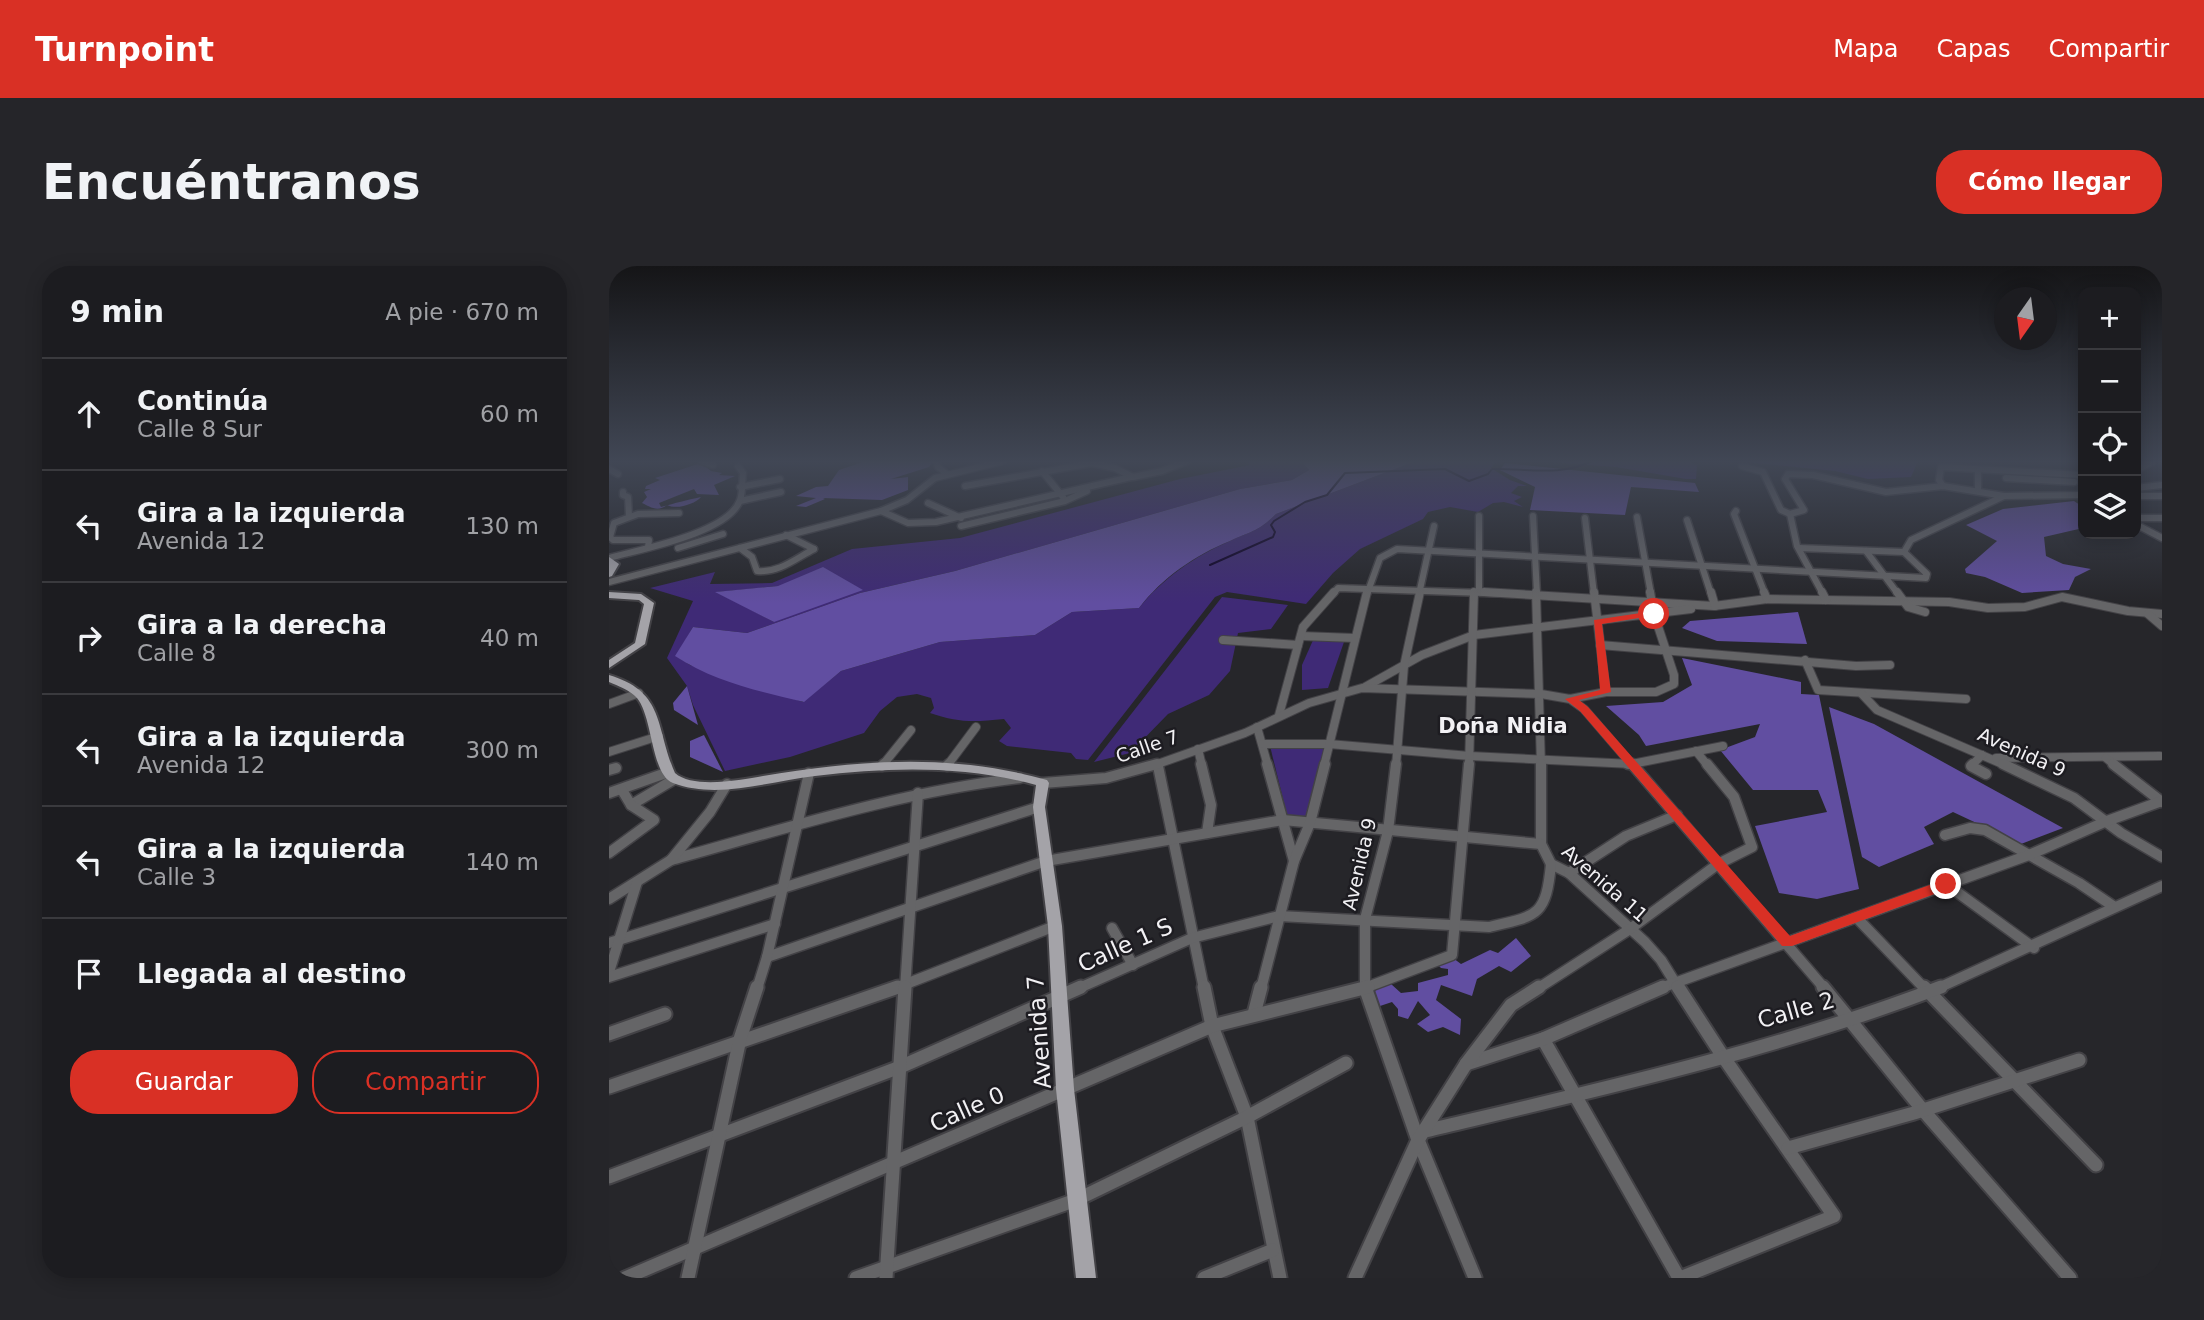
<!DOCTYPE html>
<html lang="es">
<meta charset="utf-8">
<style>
body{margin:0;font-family:"DejaVu Sans",sans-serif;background:#252529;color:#f1f3f6}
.controls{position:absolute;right:21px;top:21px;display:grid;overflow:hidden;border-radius:14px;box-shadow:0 4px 18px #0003}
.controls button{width:63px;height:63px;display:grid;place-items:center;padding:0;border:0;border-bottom:2px solid #3a3a3e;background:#1c1c20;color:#f1f3f6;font:35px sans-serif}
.compass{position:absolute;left:1385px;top:21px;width:63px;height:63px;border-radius:50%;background:#1c1c20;box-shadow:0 4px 18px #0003;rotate:194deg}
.stop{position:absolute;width:21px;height:21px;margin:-16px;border:5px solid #d93025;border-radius:50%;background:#fff}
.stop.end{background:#d93025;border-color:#fff;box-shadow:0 2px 7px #0008}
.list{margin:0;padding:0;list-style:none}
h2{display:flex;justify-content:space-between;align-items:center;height:91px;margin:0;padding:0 28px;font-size:30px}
h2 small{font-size:23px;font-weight:400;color:#a0a1a5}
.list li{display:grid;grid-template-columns:46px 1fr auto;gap:21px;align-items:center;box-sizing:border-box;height:112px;padding:0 28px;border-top:2px solid #3a3a3e}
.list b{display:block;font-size:26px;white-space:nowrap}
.list p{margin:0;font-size:23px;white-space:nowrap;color:#a0a1a5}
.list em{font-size:23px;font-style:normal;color:#a0a1a5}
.actions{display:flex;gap:14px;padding:21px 28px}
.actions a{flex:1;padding:16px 0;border:2px solid #d93025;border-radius:28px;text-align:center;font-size:24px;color:#d93025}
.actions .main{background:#d93025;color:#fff}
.icon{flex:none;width:38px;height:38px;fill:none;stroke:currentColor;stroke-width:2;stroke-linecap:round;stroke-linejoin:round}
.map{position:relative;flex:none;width:1553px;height:1012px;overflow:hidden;border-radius:28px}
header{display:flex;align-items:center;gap:42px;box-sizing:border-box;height:98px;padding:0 35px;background:#d93025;color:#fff}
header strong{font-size:33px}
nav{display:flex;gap:38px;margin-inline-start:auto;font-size:24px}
.intro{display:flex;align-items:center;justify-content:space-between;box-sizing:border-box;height:168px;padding:0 42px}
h1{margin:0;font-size:49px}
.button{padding:18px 32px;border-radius:28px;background:#d93025;color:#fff;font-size:24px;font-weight:700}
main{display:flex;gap:42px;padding:0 42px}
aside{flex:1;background:#1c1c20;border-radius:28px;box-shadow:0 4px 18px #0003}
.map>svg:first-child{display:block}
</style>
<header>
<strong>Turnpoint</strong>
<nav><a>Mapa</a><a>Capas</a><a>Compartir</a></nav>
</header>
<div class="intro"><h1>Encuéntranos</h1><a class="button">Cómo llegar</a></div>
<main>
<aside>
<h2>9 min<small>A pie · 670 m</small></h2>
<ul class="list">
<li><svg class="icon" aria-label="ahead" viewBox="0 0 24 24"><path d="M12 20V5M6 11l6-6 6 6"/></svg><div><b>Continúa</b><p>Calle 8 Sur</p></div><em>60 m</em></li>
<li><svg class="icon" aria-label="left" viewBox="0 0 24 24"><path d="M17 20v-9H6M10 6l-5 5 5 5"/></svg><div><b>Gira a la izquierda</b><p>Avenida 12</p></div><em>130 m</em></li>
<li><svg class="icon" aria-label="right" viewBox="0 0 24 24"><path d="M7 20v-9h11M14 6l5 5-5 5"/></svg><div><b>Gira a la derecha</b><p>Calle 8</p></div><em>40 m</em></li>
<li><svg class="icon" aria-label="left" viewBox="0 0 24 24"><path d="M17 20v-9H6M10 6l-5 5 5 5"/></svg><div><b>Gira a la izquierda</b><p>Avenida 12</p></div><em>300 m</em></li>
<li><svg class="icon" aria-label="left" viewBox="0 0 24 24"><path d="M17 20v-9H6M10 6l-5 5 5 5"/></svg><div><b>Gira a la izquierda</b><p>Calle 3</p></div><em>140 m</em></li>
<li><svg class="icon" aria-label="arrive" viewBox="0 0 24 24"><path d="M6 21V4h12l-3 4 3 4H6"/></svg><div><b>Llegada al destino</b></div></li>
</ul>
<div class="actions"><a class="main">Guardar</a><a>Compartir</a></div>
</aside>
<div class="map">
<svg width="1553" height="1012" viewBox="0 0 1553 1012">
<rect width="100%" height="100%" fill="#26262a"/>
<g fill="#3f2a76" fill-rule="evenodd">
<path d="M637 195H692L700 204 683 214 631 223 346 305 251 327 138 367 84 361 67 390 81 399 194 436 232 405 331 376 426 369 463 346 530 342C553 313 586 290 621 275 643 265 649 266 667 248L807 195H891L885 198 882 202 901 214 918 220H909L902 227 913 231 905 235 914 241 895 236 884 237 869 246 841 241 819 246 814 253 751 283 724 307 697 338 618 326 606 331 479 494 467 493 462 487 398 480 390 475 402 462 395 453C365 456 350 457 321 447L325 442 322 432 308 428 288 431 271 445 255 467 181 491 116 505 84 439 78 420 58 392 84 335 41 322 106 306 101 318 163 317 243 283 351 272 571 213 641 199ZM169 320 165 356 108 326Z"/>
<polygon points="929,195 1078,195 1088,199 1087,213 1077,213 1007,201"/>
<polygon points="1127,195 1313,195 1308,197 1302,211 1259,213 1226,205"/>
<polygon points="613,331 679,339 662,363 629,367 621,405 600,429 559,448 521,487 485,496"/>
<polygon points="705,372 735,376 719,422 693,424 693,399"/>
<polygon points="718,479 699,555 679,553 661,480"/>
</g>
<g fill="#614ea1">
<polygon points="257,195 324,195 320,201 282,213 299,211 299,224 273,234 214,232 216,233 197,241 187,240 207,232 187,230 207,221 219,220 230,204"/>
<path d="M692 195H807L667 248C649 266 643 265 621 275 586 289 553 312 530 342L463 346 426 369 331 376 232 405 195 436C149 425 106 416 66 390L84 361 138 367 251 327 346 305 631 223 683 214 700 204Z"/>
<path d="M92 197 102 205 113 207 110 209 126 210 105 219 110 229 88 228 85 223 50 237 52 241C67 237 77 234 92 231 86 238 68 244 58 239 48 247 40 240 33 237L38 231 35 226 42 223H36L37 220 51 214 46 212Z"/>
<polygon points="896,197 1086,217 1090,226 1022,221 1016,249 921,244 926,221 891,204"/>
<polygon points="1465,235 1474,241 1474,262 1435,271 1437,290 1454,298 1482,303 1466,311 1460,324 1413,327 1376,311 1357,307 1356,303 1388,275 1357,259 1394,243"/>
<polygon points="214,301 254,324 165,356 106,326 169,320"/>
<polygon points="1189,346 1198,378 1108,375 1073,362 1081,355"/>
<polygon points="1073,392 1192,416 1192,428 1210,429 1250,623 1208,633 1170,627 1146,560 1218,546 1209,524 1144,524 1111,484 1146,471 1151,458 1037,480 1030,469 997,440 1054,436 1083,419"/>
<polygon points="78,420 89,459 65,444 64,437"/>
<polygon points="1220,441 1265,458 1454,562 1412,578 1344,546 1315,561 1325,578 1270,601 1253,591"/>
<polygon points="95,469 114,506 81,491 81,475"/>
<polygon points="907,672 922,690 902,706 890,700 868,713 863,730 832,719 827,734 852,753 851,769 834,761 819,766 808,758 821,749 809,735 799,753 789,750 789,743 783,736 768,741 762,723 782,718 792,727 809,725 809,717 839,709 839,703 832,702 828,698 844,692 852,698 881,684 889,687"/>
</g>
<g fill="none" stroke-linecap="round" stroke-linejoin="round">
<path stroke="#0e0128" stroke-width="2" d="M601 299 664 271 666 266 662 259 665 255 696 236 718 229 736 207 836 203 860 215 879 208 883 203C917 202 951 211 983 195"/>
<defs>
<g id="minor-far3">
<polyline points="92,195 104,199"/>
<polyline points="327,195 329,201 338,208"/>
<polyline points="1133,200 1154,206 1172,244 1181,248 1195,244 1176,213 1179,208 1204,209 1277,226 1334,220 1395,230 1474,229"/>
<polyline points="0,203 9,208"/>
<polyline points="1369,204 1369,224"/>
<polyline points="1527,204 1543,196"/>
<polyline points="433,205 454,231"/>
<polyline points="1397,212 1465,216"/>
<polyline points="356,220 483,197 506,202 524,211 553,205 578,195"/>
<polyline points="1334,220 1330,214 1332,201 1474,209"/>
<polyline points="131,221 171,213"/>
<polyline points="1527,222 1553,219"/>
<polyline points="14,226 14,229 19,231 20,250"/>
<polyline points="1527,230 1553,230"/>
<polyline points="131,235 172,226"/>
<polyline points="319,237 352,252"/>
<polyline points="272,245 299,257 327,256 522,211"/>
<polyline points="1127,245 1125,248 1156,328"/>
<polyline points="1181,248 1188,280 1214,328"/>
<polyline points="870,250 870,326"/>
<polyline points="924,250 928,328"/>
<polyline points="1028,251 1042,328"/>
<polyline points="976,252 985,328"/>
<polyline points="1527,252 1553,252"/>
<polyline points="1078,254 1102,328"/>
<polyline points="352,260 456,235 478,225"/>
<polyline points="1532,261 1553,272"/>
<polyline points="177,269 205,283"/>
<polyline points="39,281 40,274 4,274 1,271 5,257 29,248 70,247"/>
<polyline points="69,282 114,268"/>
<path d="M131 282 143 291 148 305C170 307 186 293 205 283"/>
<polyline points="1190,282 1295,286"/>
<polyline points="1257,285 1289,328"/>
<path d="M0 292C32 283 120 267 131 234 134 226 133 215 134 207L129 200"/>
<polyline points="0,316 272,245 298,234 326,212 394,195"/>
<polyline points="724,328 729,322 904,328"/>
<polyline points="758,328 771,292 788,283 1317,312 1318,308 1295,286 1302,274 1395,230"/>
<polyline points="810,328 825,260"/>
</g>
<g id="minor-far2">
<polyline points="875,326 1105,340 1158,333 1340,336 1379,342 1416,341 1453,331 1519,345 1553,348"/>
<polyline points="927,326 932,500"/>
<polyline points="985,326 997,426"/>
<polyline points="1102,326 1106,340"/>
<polyline points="1155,326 1158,333"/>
<polyline points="1213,326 1217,334"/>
<polyline points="1288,326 1299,341 1316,346"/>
<polyline points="1539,348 1553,360"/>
<polyline points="692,370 746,372"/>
<polyline points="614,374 689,379"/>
<polyline points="991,379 1247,400 1281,399"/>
<polyline points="1196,394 1209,424 1357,433"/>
<polyline points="756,421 813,389 865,369 1082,343"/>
<polyline points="1253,428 1268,444 1398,500"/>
<polyline points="961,433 975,443 1024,500"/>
<polyline points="0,438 30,427"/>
<polyline points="670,449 694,361 725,326"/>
<polyline points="648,461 659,500"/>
<polyline points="654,478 720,478 861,490 1023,498 1114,480"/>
<polyline points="589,483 593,500"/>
<polyline points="1087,485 1099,500"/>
<polyline points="0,486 50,470"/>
<polyline points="1387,492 1551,490"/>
<polyline points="1497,492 1507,500"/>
<polyline points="273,500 302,464"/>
<polyline points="338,500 367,461"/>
<polyline points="543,500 636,467 700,437 753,422 932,428 961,433 997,426 1047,426 1065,418 1065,409 1045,348 1041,326"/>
<polyline points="715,500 758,326"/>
<polyline points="787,500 795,400 811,326"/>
<polyline points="860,500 865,326"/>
<polyline points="1362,500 1373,489"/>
</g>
<g id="minor-far1">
<polyline points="592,498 602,539 598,567"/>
<polyline points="658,498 685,595"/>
<polyline points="932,498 932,578 942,598 960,607 1036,676 1052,694 1070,723"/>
<polyline points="1019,498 1024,498"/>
<polyline points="1023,498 1216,723"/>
<polyline points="1364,498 1362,500 1377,508"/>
<polyline points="1394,498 1465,532 1512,567 1553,591"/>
<polyline points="1504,498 1553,536"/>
<polyline points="273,500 275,498"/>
<polyline points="338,500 340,498"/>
<polyline points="549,500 595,723"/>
<polyline points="0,504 7,502"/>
<polyline points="434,517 497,512 548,498"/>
<polyline points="0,527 57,507"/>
<polyline points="22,539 64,514"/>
<polyline points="1336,569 1361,562 1376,564 1470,617 1504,640"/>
<polyline points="0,587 45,554 22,539 13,524"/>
<path d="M62 594C178 562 291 526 411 512"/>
<polyline points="960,607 1017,570 1068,549"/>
<polyline points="1337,618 1425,682"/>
<polyline points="0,633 62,594 101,546 118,518"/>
<polyline points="1248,652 1316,723"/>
<polyline points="503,662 524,699"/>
<polyline points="0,677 430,541"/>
<polyline points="158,691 437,595 674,554 932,578"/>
<polyline points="0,706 28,616"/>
<polyline points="0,711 166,658"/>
<polyline points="148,723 158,691 200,507"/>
<polyline points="284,723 446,660"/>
<polyline points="296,723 309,527"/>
<path d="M468 723 583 672 670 650 880 661C929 650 937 650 942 598"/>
<polyline points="652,723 685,595 701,557 716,498"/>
<polyline points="753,723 843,689 860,498"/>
<polyline points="756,723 756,653 779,565 787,498"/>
<polyline points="928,723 1021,663 1109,598 1143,581 1125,531 1098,498"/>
<polyline points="1049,723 1420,589 1498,555 1553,535"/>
<polyline points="1327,723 1553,620"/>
</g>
<g id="minor">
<polyline points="595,721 603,760 638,851 671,1012"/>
<polyline points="756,721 809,874 866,1012"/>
<polyline points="1069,721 1113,789 1225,950 1071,1012"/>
<polyline points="1214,721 1313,843 1461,1012"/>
<polyline points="1315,721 1487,899"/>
<polyline points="645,748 652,721"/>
<polyline points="0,768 56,748"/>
<polyline points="934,773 1070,1012"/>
<polyline points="857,798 934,773 1054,721"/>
<polyline points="0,821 289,721"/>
<path d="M816 865C989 824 1165 785 1332 721"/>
<polyline points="1179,882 1305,847 1470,794"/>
<polyline points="0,911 291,801 472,721"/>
<polyline points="16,1012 603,760 759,721"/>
<polyline points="79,1012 131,773 148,721"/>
<polyline points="247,1012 467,934 638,851 737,797"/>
<polyline points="277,1012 296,721"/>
<polyline points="595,1012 664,984"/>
<polyline points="746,1012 809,874 857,798 902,739 930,721"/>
</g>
<g id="major">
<polygon points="0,291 10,298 3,310 0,311"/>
<polygon points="0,326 32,328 45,337 36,378 0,402 0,394 26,377 35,338 30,334 0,332"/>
<path d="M0 409C57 426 46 462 66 507 84 523 131 514 154 510 251 494 342 487 438 514L440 517 436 541 453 660 465 823 487 1012H467L447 823 439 660 424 541 427 519C354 499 281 501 206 510 160 515 109 534 64 517 42 509 44 451 28 432 21 424 9 420 0 416Z"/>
</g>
</defs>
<use href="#minor-far3" stroke="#434246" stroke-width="9"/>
<use href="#minor-far2" stroke="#434246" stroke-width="10"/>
<use href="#minor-far1" stroke="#434246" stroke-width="13"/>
<use href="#minor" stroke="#434246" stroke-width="17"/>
<use href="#major" stroke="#434246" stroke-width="4"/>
<use href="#minor-far3" stroke="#656567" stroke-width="6"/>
<use href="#minor-far2" stroke="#656567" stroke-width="8"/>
<use href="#minor-far1" stroke="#656567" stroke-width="10"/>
<use href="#minor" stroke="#656567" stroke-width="13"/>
<use href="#major" fill="#a4a3a8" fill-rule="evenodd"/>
</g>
<linearGradient id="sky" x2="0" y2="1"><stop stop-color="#151517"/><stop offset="0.58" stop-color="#414755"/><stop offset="1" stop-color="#414755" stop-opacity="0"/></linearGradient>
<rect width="1553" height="337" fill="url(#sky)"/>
<polygon fill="#d93025" points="1045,345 1048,346 1048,349 993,358 1002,426 970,434 979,441 1181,670 1337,613 1342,615 1342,622 1183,680 1173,680 971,445 956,433 991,424 985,354"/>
<g text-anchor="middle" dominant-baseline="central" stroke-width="5" stroke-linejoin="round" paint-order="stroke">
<g font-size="19" fill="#f2f1f4" stroke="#1d1c21">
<text transform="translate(538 480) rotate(-19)">Calle 7</text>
<text transform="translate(1413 486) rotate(24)">Avenida 9</text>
<text transform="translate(750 598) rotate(-77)">Avenida 9</text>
<text transform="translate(996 617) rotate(41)">Avenida 11</text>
</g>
<g font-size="21" font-weight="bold" fill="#f2f1f4" stroke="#1d1c21">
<text x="894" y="460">Doña Nidia</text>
</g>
<g font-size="23" fill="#f2f1f4" stroke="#1d1c21">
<text transform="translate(516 679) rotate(-24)">Calle 1 S</text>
<text transform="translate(1187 744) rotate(-16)">Calle 2</text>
<text transform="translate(430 766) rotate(-94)">Avenida 7</text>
<text transform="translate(358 843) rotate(-24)">Calle 0</text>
</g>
</g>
</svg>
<div class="controls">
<button>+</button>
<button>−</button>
<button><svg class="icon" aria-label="locate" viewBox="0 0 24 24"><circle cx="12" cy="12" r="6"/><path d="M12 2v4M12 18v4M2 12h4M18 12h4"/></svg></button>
<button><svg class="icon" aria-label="layers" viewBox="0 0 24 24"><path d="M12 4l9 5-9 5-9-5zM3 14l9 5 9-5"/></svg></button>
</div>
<svg class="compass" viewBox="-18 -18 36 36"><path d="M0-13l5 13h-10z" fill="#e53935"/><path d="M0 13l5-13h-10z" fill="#a0a1a5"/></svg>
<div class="stop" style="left:1045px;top:348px"></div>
<div class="stop end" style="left:1337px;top:618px"></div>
</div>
</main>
